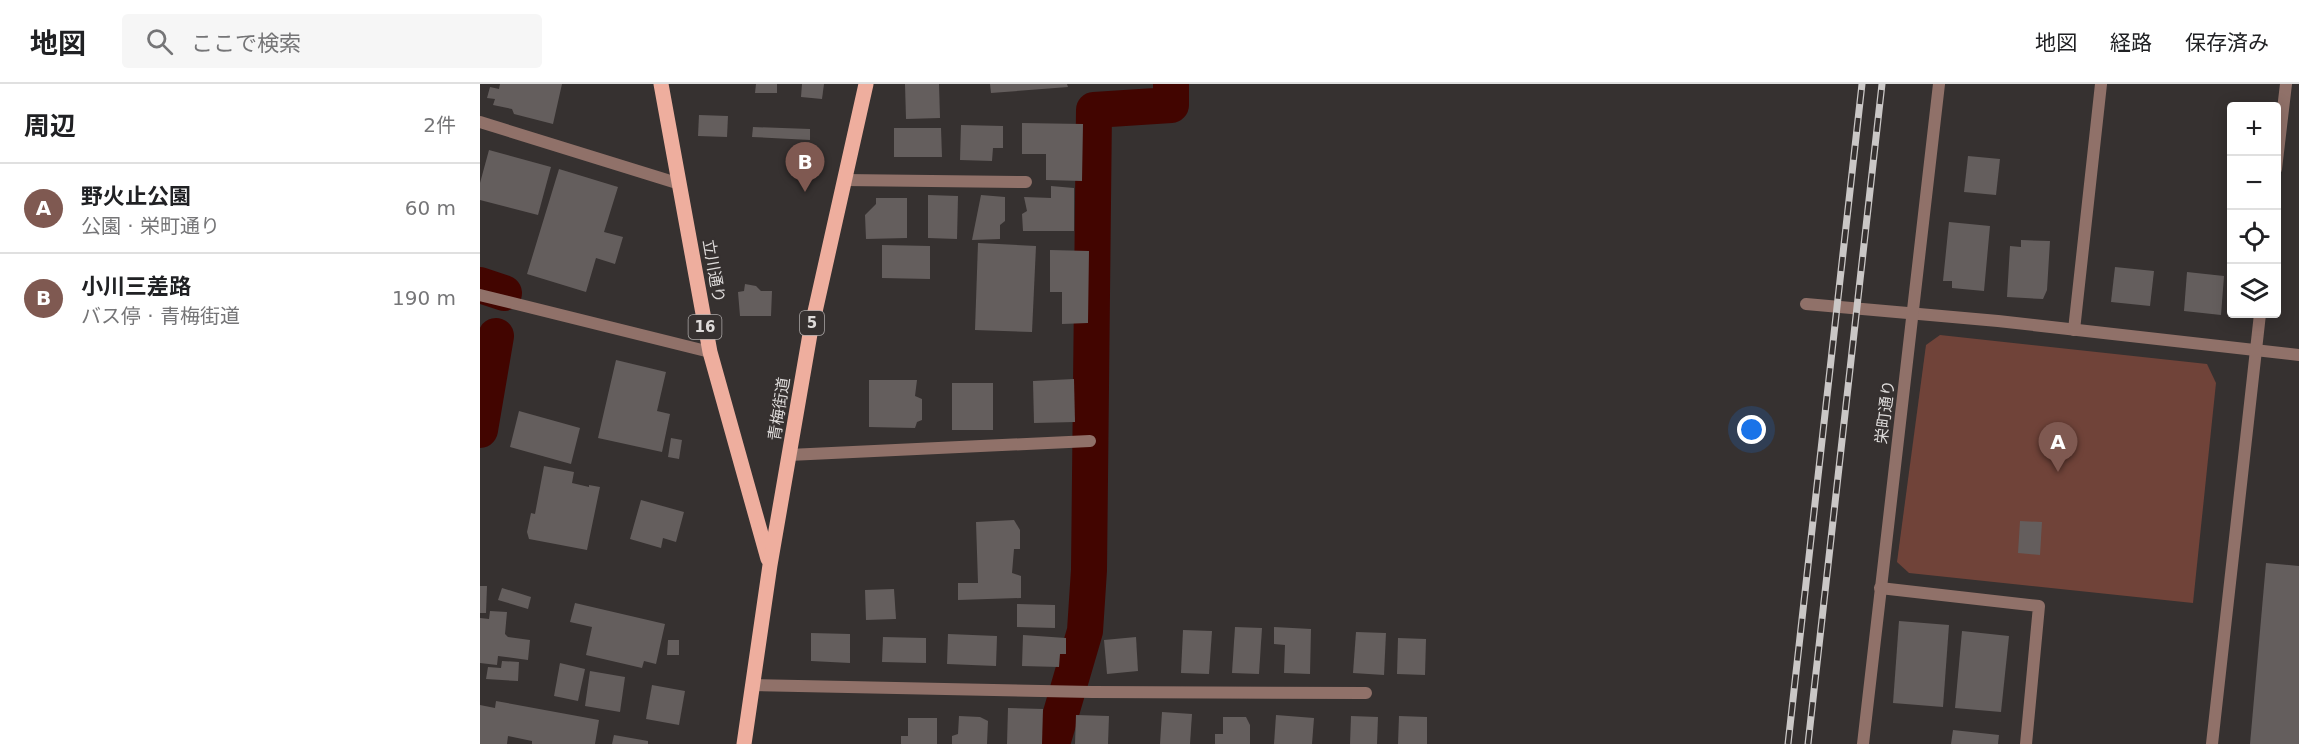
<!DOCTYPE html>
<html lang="ja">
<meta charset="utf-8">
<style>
body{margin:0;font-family:"DejaVu Sans","Noto Sans JP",sans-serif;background:#f6f6f6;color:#202124}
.controls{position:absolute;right:18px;top:18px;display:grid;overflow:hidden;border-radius:6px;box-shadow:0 3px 15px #0003}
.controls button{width:54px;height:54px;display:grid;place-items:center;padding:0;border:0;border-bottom:2px solid #e0e0e0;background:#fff;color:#202124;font:30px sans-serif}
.you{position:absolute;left:1272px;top:346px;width:21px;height:21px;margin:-15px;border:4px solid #fff;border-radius:50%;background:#1a73e8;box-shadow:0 0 0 9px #1a73e833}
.badge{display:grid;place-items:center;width:39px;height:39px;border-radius:50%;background:#7f5951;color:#fff;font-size:20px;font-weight:700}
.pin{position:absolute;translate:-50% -50px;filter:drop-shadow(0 2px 3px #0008)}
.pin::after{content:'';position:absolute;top:32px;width:21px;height:18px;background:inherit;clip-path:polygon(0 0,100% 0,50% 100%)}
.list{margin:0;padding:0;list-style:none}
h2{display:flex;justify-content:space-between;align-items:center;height:78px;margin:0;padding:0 24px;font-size:26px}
h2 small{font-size:20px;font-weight:400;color:#757577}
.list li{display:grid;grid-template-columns:39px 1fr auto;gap:18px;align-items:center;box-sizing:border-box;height:90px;padding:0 24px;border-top:2px solid #e0e0e0}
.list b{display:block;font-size:22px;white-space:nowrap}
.list p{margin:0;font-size:20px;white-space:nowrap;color:#757577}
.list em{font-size:20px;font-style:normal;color:#757577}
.icon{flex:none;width:33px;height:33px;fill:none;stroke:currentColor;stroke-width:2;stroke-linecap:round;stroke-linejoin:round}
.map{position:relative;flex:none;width:1819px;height:660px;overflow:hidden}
header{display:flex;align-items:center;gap:36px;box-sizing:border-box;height:84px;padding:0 30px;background:#fff;border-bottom:2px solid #e0e0e0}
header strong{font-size:28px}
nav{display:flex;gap:33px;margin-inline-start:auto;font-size:21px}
.search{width:420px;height:54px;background:#f6f6f6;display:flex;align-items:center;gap:15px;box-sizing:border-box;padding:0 21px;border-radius:6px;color:#757577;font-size:22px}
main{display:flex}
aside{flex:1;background:#fff}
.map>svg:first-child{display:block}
</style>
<header>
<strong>地図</strong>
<div class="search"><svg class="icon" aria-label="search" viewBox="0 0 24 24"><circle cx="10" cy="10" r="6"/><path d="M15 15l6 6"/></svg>ここで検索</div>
<nav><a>地図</a><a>経路</a><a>保存済み</a></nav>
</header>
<main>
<aside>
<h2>周辺<small>2件</small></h2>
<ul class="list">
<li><span class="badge">A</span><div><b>野火止公園</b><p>公園 · 栄町通り</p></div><em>60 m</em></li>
<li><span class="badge">B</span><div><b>小川三差路</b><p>バス停 · 青梅街道</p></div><em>190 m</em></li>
</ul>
</aside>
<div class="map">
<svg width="1819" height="660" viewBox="0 0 1819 660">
<rect width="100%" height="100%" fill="#363130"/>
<polygon fill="#704339" points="1460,251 1727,280 1736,299 1713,519 1429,489 1417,478 1446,261"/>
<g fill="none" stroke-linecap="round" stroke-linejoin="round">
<g stroke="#420500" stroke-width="36">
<polyline points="0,201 24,209"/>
<polyline points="0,346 16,252"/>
<polyline points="572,660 605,547 609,486 614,26 691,21 691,0"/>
</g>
</g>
<g fill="#645e5d">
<polygon points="20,0 82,0 73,40 34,30 32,25 13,21 15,15 7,14 10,3 19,5"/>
<polygon points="276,0 297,0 297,9 275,9"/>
<polygon points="322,0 344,0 342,15 321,13"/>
<polygon points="425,0 459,0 460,34 426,35"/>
<polygon points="510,0 587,0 588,3 511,9"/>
<polygon points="219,31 248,32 247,53 218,52"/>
<polygon points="542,39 603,40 602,97 566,96 566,70 542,70"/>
<polygon points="481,41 523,42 523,64 513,64 512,77 480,76"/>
<polygon points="273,43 330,45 330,56 272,53"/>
<polygon points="414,44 461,44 462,73 414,73"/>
<polygon points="9,66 71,83 58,131 0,116 0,99"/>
<polygon points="1488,72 1520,75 1516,111 1484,108"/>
<polygon points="79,85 138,103 124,148 143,153 135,180 116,174 106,208 47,190"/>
<polygon points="571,102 594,104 594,147 543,147 542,130 547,127 544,113 571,114"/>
<polygon points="448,111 478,112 477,155 448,154"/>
<polygon points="501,111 525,113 525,137 520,141 520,155 492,156"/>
<polygon points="396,114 427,114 427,154 386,155 385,131 396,120"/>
<polygon points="1469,138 1510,142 1504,207 1472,204 1472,197 1463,197"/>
<polygon points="1541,156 1570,157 1567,206 1563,215 1527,213 1530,162 1541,163"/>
<polygon points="498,159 556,162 552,248 495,246"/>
<polygon points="402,161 450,162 450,195 402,194"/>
<polygon points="570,166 609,167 608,239 582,240 582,208 570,208"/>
<polygon points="1635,183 1674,187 1670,222 1631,218"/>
<polygon points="1707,188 1744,192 1741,231 1704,227"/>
<polygon points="265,200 276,202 281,207 292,207 291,232 260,232 258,208 264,207"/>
<polygon points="136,276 186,288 177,327 190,330 182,368 118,354"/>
<polygon points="594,295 595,338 554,339 553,297"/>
<polygon points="389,296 437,296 435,312 442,315 442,336 437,338 435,344 389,343"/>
<rect x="472" y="299" width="41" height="47"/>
<polygon points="39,327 100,344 91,380 30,363"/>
<polygon points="191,354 202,356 199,375 188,373"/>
<polygon points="64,382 94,388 92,399 109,403 109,401 120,403 107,466 49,455 47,448 51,429 55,430"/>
<polygon points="161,416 204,428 196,458 183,454 181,464 150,455"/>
<polygon points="534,436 540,446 540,465 534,465 532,489 541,492 541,514 478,516 478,499 498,499 496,438"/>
<polygon points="1540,437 1562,438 1560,471 1538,469"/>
<polygon points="1786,479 1819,482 1819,660 1770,660"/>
<polygon points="0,502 7,502 6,529 0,529"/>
<polygon points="22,504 51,513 48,525 18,516"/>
<polygon points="414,505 416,535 386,536 385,506"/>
<polygon points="95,519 185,540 176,580 164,577 162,584 106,571 112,543 90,538"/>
<polygon points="537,520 575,521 575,544 537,543"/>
<polygon points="10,527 27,528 25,550 28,553 50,556 48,576 18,572 17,581 0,579 0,534 9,535"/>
<polygon points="1419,537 1469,541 1463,623 1413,619"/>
<polygon points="755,543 782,544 779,590 752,589"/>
<polygon points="794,543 831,545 830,590 804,589 805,561 794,560"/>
<polygon points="703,546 732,547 729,590 701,589"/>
<polygon points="1482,547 1529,552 1521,628 1475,624"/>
<polygon points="876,548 906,549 904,591 873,589"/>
<polygon points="331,549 370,550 370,579 331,577"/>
<polygon points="468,550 517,552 516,582 467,580"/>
<polygon points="543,551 586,554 586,570 580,570 579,583 542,582"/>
<polygon points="403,553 446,554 446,579 402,578"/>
<polygon points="656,553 658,587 627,590 624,556"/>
<polygon points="918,554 946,555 945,591 917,590"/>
<polygon points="188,556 199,556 199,571 187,571"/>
<polygon points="22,577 39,578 38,597 6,595 8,583 21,584"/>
<polygon points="80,579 105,585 98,617 74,612"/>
<polygon points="110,587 145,593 140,628 105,622"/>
<polygon points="172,601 205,607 199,641 166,635"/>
<polygon points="16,617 119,636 115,660 52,660 52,657 28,652 27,660 0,660 0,621 15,624"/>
<polygon points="528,624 563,625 562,660 527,660"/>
<polygon points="682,628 712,630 710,660 680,660"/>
<polygon points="596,631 629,632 628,660 595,660"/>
<polygon points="796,631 834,634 832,660 794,660"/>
<polygon points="479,632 500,633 508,637 507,660 472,660 472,652 478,650"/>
<polygon points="871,632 898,633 897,660 870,660"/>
<polygon points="919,632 947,633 947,660 918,660"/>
<polygon points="743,633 766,633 770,641 770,660 735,660 735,650 743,650"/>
<polygon points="428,634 457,634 457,660 421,660 421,652 428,652"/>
<polygon points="1473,646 1519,651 1518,660 1471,660"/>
<polygon points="134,651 168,657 168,660 132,660"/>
</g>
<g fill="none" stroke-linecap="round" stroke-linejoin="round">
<g stroke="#907169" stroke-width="12">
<polyline points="0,38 200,100"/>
<polyline points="364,96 546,98"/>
<polyline points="309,371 610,357"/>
</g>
<g stroke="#907169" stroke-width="12">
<polyline points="0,211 230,268"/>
<polyline points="1326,220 1518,237 1819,271"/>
<polyline points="1594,246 1621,0"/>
<polyline points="1400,504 1559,522 1546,660"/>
<polyline points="272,601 612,608 886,609"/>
<polyline points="1383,660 1459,0"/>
</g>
<g stroke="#907169" stroke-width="12">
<polyline points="1796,85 1806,0"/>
<polyline points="1732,660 1780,230"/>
</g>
<g stroke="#eeae9e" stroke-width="15">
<polyline points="181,0 230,268 288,475"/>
<polyline points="264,660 290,481 330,250 386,0"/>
</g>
<defs>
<g id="rail">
<polyline points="1308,660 1382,0"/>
<polyline points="1328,660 1402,0"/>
</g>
</defs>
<use href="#rail" stroke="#cac7c6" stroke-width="7"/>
<use href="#rail" stroke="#363130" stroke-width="4.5" stroke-dasharray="14" stroke-linecap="butt"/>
</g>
<g text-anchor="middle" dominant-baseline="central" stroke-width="4.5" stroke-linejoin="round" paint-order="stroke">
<g fill="#363130" stroke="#aca8a7" stroke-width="1.5">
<rect x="320" y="227" width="24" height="24" rx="4.5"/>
<rect x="208.5" y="231" width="33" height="24" rx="4.5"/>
</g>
<g font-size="15" font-weight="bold" fill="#dedbda">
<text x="332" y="239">5</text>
<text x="225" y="243">16</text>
</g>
<g font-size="16" fill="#dedbda" stroke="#363130">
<text transform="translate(234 187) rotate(80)">立川通り</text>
<text transform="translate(299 325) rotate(-81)">青梅街道</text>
<text transform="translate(1405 328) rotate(-83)">栄町通り</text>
</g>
</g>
</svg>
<div class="controls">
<button>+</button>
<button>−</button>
<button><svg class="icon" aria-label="locate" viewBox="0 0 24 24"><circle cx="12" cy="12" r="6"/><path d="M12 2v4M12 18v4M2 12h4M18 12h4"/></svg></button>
<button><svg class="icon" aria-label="layers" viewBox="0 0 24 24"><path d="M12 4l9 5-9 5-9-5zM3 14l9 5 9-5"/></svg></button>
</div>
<div class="you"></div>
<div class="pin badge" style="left:1578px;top:388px">A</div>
<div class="pin badge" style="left:325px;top:108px">B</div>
</div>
</main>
